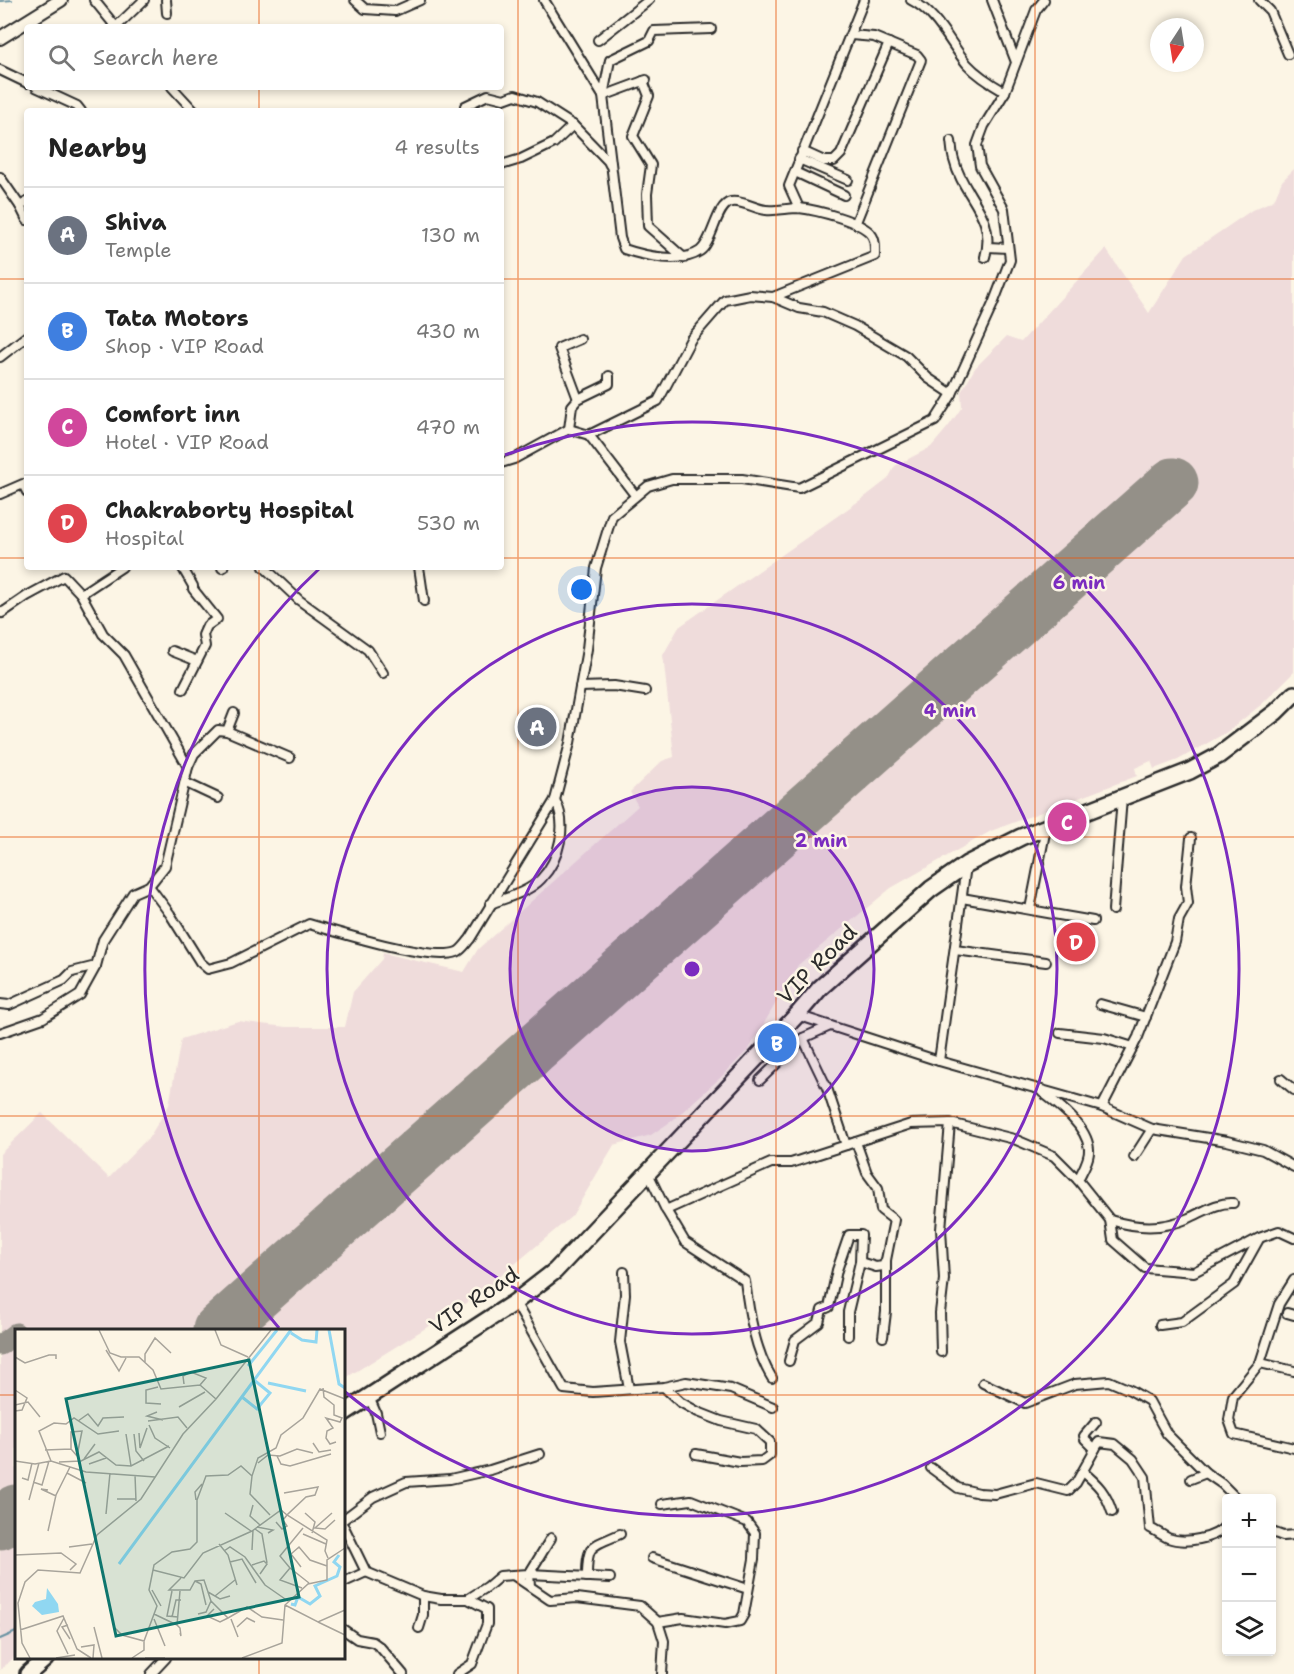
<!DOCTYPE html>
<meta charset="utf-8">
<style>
body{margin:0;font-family:"Shantell Sans",sans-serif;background:#f6f6f6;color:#222}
.controls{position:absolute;right:18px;bottom:18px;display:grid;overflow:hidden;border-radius:6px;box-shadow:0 3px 9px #0003}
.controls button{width:54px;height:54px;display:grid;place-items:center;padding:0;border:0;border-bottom:2px solid #e0e0e0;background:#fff;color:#222;font:30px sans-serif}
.compass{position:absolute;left:1150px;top:18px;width:54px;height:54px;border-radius:50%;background:#fff;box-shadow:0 3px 9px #0003;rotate:192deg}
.you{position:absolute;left:582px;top:590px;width:21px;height:21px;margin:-15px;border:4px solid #fff;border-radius:50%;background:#1a73e8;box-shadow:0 0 0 9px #1a73e833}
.badge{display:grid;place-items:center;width:39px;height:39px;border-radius:50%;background:#1a73e8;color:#fff;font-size:20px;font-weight:700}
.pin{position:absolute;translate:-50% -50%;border:3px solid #fff;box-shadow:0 2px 6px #0006}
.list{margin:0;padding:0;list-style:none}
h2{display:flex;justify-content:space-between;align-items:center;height:78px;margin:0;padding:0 24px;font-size:26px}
h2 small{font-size:20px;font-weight:400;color:#767676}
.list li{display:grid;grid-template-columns:39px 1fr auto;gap:18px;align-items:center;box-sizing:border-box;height:96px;padding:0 24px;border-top:2px solid #e0e0e0}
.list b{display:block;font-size:22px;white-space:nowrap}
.list p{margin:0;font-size:20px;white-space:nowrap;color:#767676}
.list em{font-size:20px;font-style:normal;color:#767676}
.icon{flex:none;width:33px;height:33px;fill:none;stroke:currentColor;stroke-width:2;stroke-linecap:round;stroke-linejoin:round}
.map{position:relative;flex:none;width:1294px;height:1674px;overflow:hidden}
.search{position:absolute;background:#fff;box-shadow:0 3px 9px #0003;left:24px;top:24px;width:480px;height:66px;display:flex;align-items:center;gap:15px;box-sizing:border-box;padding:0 21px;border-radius:6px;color:#767676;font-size:22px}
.panel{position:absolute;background:#fff;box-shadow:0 3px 9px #0003;left:24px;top:108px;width:480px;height:462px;border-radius:6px}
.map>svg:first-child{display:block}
</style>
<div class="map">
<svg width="1294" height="1674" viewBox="0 0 1294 1674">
<rect width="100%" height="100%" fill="#fcf5e5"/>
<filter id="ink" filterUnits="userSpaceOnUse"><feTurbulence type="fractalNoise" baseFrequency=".0167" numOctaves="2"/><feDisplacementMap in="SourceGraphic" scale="12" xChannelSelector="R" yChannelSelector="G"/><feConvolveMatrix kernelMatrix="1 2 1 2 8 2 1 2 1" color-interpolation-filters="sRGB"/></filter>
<g filter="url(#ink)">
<polygon fill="#efdcdb" points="1294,169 1294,672 1262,704 1227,732 1178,760 1154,769 1151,761 1135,768 1137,776 991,831 891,888 798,965 749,1049 719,1079 673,1120 651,1135 614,1145 572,1216 477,1296 344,1379 344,1330 16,1330 16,1656 0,1670 0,1154 42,1113 109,1178 150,1136 169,1105 181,1039 238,1021 286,1027 345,1027 353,992 382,959 383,953 464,972 478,949 638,806 630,792 662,761 674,757 663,655 679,627 866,496 888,479 895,466 931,447 948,427 962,407 961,392 975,368 1006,337 1021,342 1106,249 1149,313 1186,255 1252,210 1274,200 1282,181"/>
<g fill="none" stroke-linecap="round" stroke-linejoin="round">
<g stroke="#6892a2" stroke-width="2">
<polyline points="0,1 12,0"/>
<polyline points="0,1639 16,1632"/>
</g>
<polyline stroke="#949088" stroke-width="21" points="0,1345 16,1333"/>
<g stroke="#949088" stroke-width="51">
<polyline points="218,1330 1173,483"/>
<polyline points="0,1524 16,1510"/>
</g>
<defs>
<g id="street">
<polyline points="94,0 116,27"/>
<polyline points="166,0 167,13"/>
<polyline points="355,0 365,9 395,11 420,0"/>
<path d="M544 0 603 96 620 238 624 249C644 256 682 264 700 251 713 242 716 205 731 202 742 200 755 209 766 210 777 211 788 208 799 208 816 210 861 221 871 234 876 240 875 249 875 256L773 297"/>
<path d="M911 0C937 13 949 42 967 64 978 76 991 84 1005 92"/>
<polyline points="992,0 1016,62"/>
<polyline points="1259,0 1270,11 1288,54"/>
<polyline points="116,27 144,0"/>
<polyline points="851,35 874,37 917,55 921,60 856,222"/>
<polyline points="598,40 649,0"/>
<polyline points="0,70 27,83"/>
<polyline points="646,80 603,96 610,60 649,41 654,31 711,29"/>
<polyline points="643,81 649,96 633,136 651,165 647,194 648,226 684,258"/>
<polyline points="36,87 77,106 81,111"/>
<polyline points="172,87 194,111"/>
<polyline points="465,106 488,95 504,99 515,95 537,102 573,125 608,161 610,165"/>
<path d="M951 141C952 147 952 154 954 160 963 197 997 215 985 257"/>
<polyline points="802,151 824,161 834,161 841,154 889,43"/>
<polyline points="799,159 848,180"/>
<polyline points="501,165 521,159 554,143 573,125"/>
<polyline points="795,172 844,195"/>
<polyline points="0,177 20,206"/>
<polyline points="27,202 20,206 27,220"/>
<polyline points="799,208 789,186 864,0"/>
<polyline points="988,247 1008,248"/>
<polyline points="0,357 27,336"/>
<polyline points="578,399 559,348 580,339"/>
<polyline points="569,429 572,406 578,399 609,384 609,376"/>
<polyline points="589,435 635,495"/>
<polyline points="501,463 514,459 569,429 589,435 658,401 691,339 725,300 750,295 773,297 799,308 823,312 855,326 906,356 928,378 952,394"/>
<polyline points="0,494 23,484 27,492"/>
<polyline points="182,567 193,586 193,589 217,619 207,626 203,635 205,646 183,689"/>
<polyline points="264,567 299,600 368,650 383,673"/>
<polyline points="419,567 424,601"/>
<polyline points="222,568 224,567"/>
<polyline points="81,594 103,634 124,655 188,767 165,866 149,886"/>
<polyline points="0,611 2,613 27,596 64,576 81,594 122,567"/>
<polyline points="172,651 197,661"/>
<polyline points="580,687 614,686 645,691"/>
<polyline points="227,731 234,713"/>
<polyline points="188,767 194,754 218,730 227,731 290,758"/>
<polyline points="186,783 218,798"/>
<polyline points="962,898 1093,921"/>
<path d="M490 904C506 898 529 892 541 879 560 859 568 824 555 800"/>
<polyline points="1030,909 1046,828"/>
<polyline points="1113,910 1122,798"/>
<polyline points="955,950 1046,962"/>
<polyline points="0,1004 9,1005 64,980 72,972 96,966"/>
<polyline points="1100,1004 1146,1017"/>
<polyline points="797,1015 939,1061 1102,1107 1152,1129 1227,1141 1263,1150 1294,1167"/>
<path d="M0 1033 43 1018 80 995 96 966 103 940 133 893 149 886 170 914 200 962 208 969 231 963 309 924C338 932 431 962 457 952 462 950 467 942 470 939L555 800 570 743 587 649 596 568 612 516 648 486 672 479H742L799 488 935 421 952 394 993 304 1010 260 1004 209 980 166 977 145 984 126 1005 92 1036 10 1044 0"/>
<polyline points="1060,1033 1104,1038 1133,1047"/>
<polyline points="803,1038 827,1088 846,1145"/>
<polyline points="939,1061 966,866"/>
<polyline points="1281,1079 1294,1090"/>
<polyline points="760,1080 803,1038 830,1026"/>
<path d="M1042 1092C1059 1105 1087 1126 1089 1149 1090 1159 1082 1171 1078 1180"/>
<polyline points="1102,1107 1138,1037 1175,942 1179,919 1188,903 1186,886 1191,838"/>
<polyline points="856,1142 867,1173 878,1188 881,1210 894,1220 886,1260 886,1312 883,1337"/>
<polyline points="1134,1157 1152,1129"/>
<path d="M648 1173 666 1210 685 1242 745 1281C749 1313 755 1351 772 1378"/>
<polyline points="666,1210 771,1163 791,1163 911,1124 950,1123 1014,1139 1054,1156 1078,1180 1110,1220 1113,1240 1145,1268 1194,1272 1259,1238 1279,1231 1294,1238"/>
<path d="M1110 1220C1137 1228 1161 1230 1189 1218 1203 1212 1217 1202 1233 1203"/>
<polyline points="860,1262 876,1267 883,1266 886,1260"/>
<polyline points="624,1272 625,1294 620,1342 629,1389"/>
<polyline points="1294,1280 1279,1304 1260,1363 1233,1396 1229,1420 1234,1434 1294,1448"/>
<polyline points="515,1302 564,1389 593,1392 664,1387 686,1382 731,1389 773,1407"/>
<polyline points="1287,1313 1294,1315"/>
<polyline points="1160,1325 1182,1322 1234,1284 1259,1239"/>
<polyline points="941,1352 940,1313 944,1279 941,1229 950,1123"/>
<polyline points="789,1361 795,1340 819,1322 822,1310 829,1307 837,1270 849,1235 861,1235 860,1262 848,1312 848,1336"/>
<polyline points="1260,1363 1294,1371"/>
<polyline points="983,1383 1025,1403 1075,1384 1109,1381 1130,1390 1149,1401 1167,1434 1206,1473 1222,1484 1236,1498"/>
<polyline points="664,1387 680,1402 698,1412 721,1421 756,1429 770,1442 770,1455 762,1461 740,1462 696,1454"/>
<polyline points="369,1397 376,1413 380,1432"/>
<polyline points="1095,1449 1085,1439 1084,1436 1096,1422"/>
<path d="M931 1468 958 1488 979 1493 995 1494 1036 1483 1068 1491 1076 1483 1099 1442 1115 1444 1133 1459 1145 1477 1150 1528C1156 1531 1162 1535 1168 1538 1184 1544 1216 1539 1226 1525"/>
<path d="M1083 1472C1098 1484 1106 1493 1112 1512"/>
<polyline points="1191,1479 1206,1473"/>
<polyline points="344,1519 373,1497 406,1482 450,1479 490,1470 540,1454"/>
<polyline points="344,1527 366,1572 423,1596 441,1599 468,1599 487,1587 500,1576 513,1575 550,1600 577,1598 640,1606 658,1622 664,1641 662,1674"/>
<polyline points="1272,1532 1283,1536 1294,1535"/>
<polyline points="652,1558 748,1589"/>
<polyline points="513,1575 529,1574 551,1538"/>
<path d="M587 1577C587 1543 591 1547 620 1534"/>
<polyline points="344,1582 366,1572"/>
<polyline points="530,1586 529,1574 610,1578"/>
<polyline points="658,1622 683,1618 725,1624 740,1621 744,1614 754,1559 755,1533 747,1522 691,1500 662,1504"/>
<polyline points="419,1628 423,1615 423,1596"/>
<polyline points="344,1630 357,1639 373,1642 380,1647 403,1674"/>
<polyline points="151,1674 166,1658"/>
<polyline points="457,1674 472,1664 487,1624 487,1609 468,1599"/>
</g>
<polyline id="primary" points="0,38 61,0"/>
<g id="highway">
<polyline points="344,1413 515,1302 555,1271 797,1015 820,988 931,889 967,864 1021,837 1190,771 1218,756 1276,712 1294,694"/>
<polyline points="28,1674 46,1658"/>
</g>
</defs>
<use href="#street" stroke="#2b2b2b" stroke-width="12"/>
<use href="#primary" stroke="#2b2b2b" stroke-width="16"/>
<use href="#highway" stroke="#2b2b2b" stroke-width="20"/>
<use href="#street" stroke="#fcf5e5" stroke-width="8"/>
<use href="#primary" stroke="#fcf5e5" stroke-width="12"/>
<use href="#highway" stroke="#fcf5e5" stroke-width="15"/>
</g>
</g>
<path fill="none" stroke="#e8590c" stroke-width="1.5" stroke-opacity="0.55" d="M259 0V27M518 0V1674M776 0V1674M1035 0V1674M259 87V111M0 279H27M501 279H1294M0 558H27M501 558H1294M259 567V1330M0 837H1294M0 1116H1294M0 1395H16M344 1395H1294M259 1658V1674"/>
<circle cx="692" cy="969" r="182" fill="#7b2cbf" fill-opacity=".12"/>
<g fill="none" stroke="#7b2cbf" stroke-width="3">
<circle cx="692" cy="969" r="182"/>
<circle cx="692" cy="969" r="365"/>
<path d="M279 1328A547 547 0 0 1 319 569M505 455A547 547 0 1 1 344 1391"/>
</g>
<g text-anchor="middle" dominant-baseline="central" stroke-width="5" stroke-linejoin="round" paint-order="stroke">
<g font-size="22" fill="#2b2b2b" stroke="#fcf5e5">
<text transform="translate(817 964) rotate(-45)">VIP Road</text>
<text transform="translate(474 1300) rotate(-34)">VIP Road</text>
</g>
</g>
<g transform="translate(15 1329)">
<rect width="330" height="330" fill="#fcf5e5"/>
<path d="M32 259 43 275 44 283 27 286 17 277 20 273 31 270Z" fill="#90d7f1"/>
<path fill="none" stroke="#90d7f1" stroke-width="3" d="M314 1 324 55 330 59M276 4 287 11 301 13 302 1M233 37 262 1M253 54 291 62M227 68 242 80 255 64 239 51M104 235 276 1M276 275 280 276 283 268 295 275 305 267 300 257 322 247 325 238 319 233 324 226"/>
<path fill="none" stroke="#a8a49b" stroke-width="1.5" d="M84 1 95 24 106 28H124L138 41 146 60 185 56 201 70M200 1 206 16 233 28M91 21 104 42 111 29M0 28 10 34 34 26H41V30M130 33V25L140 9 156 24M169 55 168 47 176 43 191 49 185 56M143 58 131 61V74L146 75M308 59 309 68 319 76V86L327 89 325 93 311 89 318 99 312 102 311 109 315 115 321 113M0 61 12 69 7 81 0 82M0 76 13 73 25 88M164 78 190 63M142 83 132 87 148 91M63 92 73 85 83 97 88 89 109 88M133 92 163 88 172 99M134 96 140 109 155 119M124 104 125 119 132 99M111 105 116 137M119 105 121 122 129 132M298 114 304 123 316 121M56 120V103L67 102 62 127M30 121 56 120 62 127M262 127 266 135 275 137 316 125M69 130 80 115M0 132 20 135 36 132 71 143 140 148M36 132 24 102 39 94 51 95 59 89 83 105 104 102M44 133 66 132 84 123 101 136 116 137 154 117M243 134 253 126 265 127 282 120 298 124M74 135 91 129M52 144 71 154M120 146 121 172M237 147 235 165 255 186M7 149 13 151 17 134M18 153 27 156 34 132M33 161 26 160 41 167M269 164 303 158 300 166 291 168 272 186 312 211 310 222 313 229M102 170H121M14 171 24 134M181 171 180 163 187 155M238 176 235 187 245 196M210 184 236 202M290 184 300 193 297 204M317 184 300 199 310 200 320 191M91 185 95 144M242 198 258 201 253 204M240 200 247 205 252 234M33 202 41 166 55 138M288 205 311 215M204 215 213 226 222 256M54 218 77 215M237 221 238 201M209 222 215 218 230 228 250 256 273 272M0 226 46 224 61 235 55 241M215 233 227 230 241 254M237 236 249 232 252 235 245 245M286 238 276 225 284 218 295 231 312 237M275 239 294 254M138 241 169 249 188 224 237 202 266 181 272 186 268 191 272 197 267 200 261 193M166 249 154 261H175L180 252 189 251 196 272 213 289 232 278 247 288 268 291M180 252 186 255 191 276M287 259 265 251 275 239 265 227 288 199M137 261 146 277M157 262 152 287 163 288M165 262 162 296 165 299 166 307 165 304M193 263 205 270 215 267M200 267 220 251M270 276 303 293 330 281M199 280 192 287 205 293 213 289M139 285 162 296M183 285 191 283 196 272M157 288 161 271H166M49 289 42 302 53 325M139 290 150 317M216 290 223 308M303 293 330 306M53 296 47 298 55 310M79 298 87 329M222 298 232 289 240 293M100 299 107 306 129 312 142 277 134 261 139 236 157 223 175 220 182 213V171L191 147 213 146 226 137 237 147 243 129 261 119 266 106 288 89 305 60 330 70M5 301 48 287 62 320 76 329M66 318 79 316 78 329M15 329 7 314 3 274 10 253 23 241 65 244 82 206 126 170 168 105 201 70 256 1M41 329 60 326M117 329 129 321V312M130 329H150M227 329 267 314 270 276 293 255 312 251V231L330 219"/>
<path fill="#0f766e" fill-opacity="0.15" stroke="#0f766e" stroke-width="3" d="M234 31 284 268 101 307 51 70Z"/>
<rect width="330" height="330" fill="none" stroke="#2b2b2b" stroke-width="3"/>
</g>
<circle cx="692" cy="969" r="9" fill="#7b2cbf" stroke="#fcf5e5" stroke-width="3"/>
<g font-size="18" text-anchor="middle" font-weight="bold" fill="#7b2cbf" stroke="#fcf5e5" stroke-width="5" stroke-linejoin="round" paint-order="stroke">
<text x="1079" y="589">6 min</text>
<text x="950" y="717">4 min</text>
<text x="821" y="847">2 min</text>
</g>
</svg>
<div class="controls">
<button>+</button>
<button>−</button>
<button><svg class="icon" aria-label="layers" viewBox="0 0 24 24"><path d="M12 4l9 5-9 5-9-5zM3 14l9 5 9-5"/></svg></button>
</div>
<svg class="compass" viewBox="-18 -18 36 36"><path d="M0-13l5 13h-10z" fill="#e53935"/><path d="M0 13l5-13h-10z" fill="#767676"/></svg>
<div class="you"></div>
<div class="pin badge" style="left:537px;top:727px;background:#6b7280">A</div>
<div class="pin badge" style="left:777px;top:1043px;background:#3f7fe0">B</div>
<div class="pin badge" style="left:1067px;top:822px;background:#d1479c">C</div>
<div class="pin badge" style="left:1076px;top:942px;background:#e0444e">D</div>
<div class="search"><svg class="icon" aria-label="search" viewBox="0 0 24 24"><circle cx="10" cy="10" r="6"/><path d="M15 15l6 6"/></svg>Search here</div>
<section class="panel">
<h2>Nearby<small>4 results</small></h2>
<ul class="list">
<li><span class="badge" style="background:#6b7280">A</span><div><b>Shiva</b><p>Temple</p></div><em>130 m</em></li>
<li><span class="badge" style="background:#3f7fe0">B</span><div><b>Tata Motors</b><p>Shop · VIP Road</p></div><em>430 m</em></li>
<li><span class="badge" style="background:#d1479c">C</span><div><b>Comfort inn</b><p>Hotel · VIP Road</p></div><em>470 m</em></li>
<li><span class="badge" style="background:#e0444e">D</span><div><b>Chakraborty Hospital</b><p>Hospital</p></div><em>530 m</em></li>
</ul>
</section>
</div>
